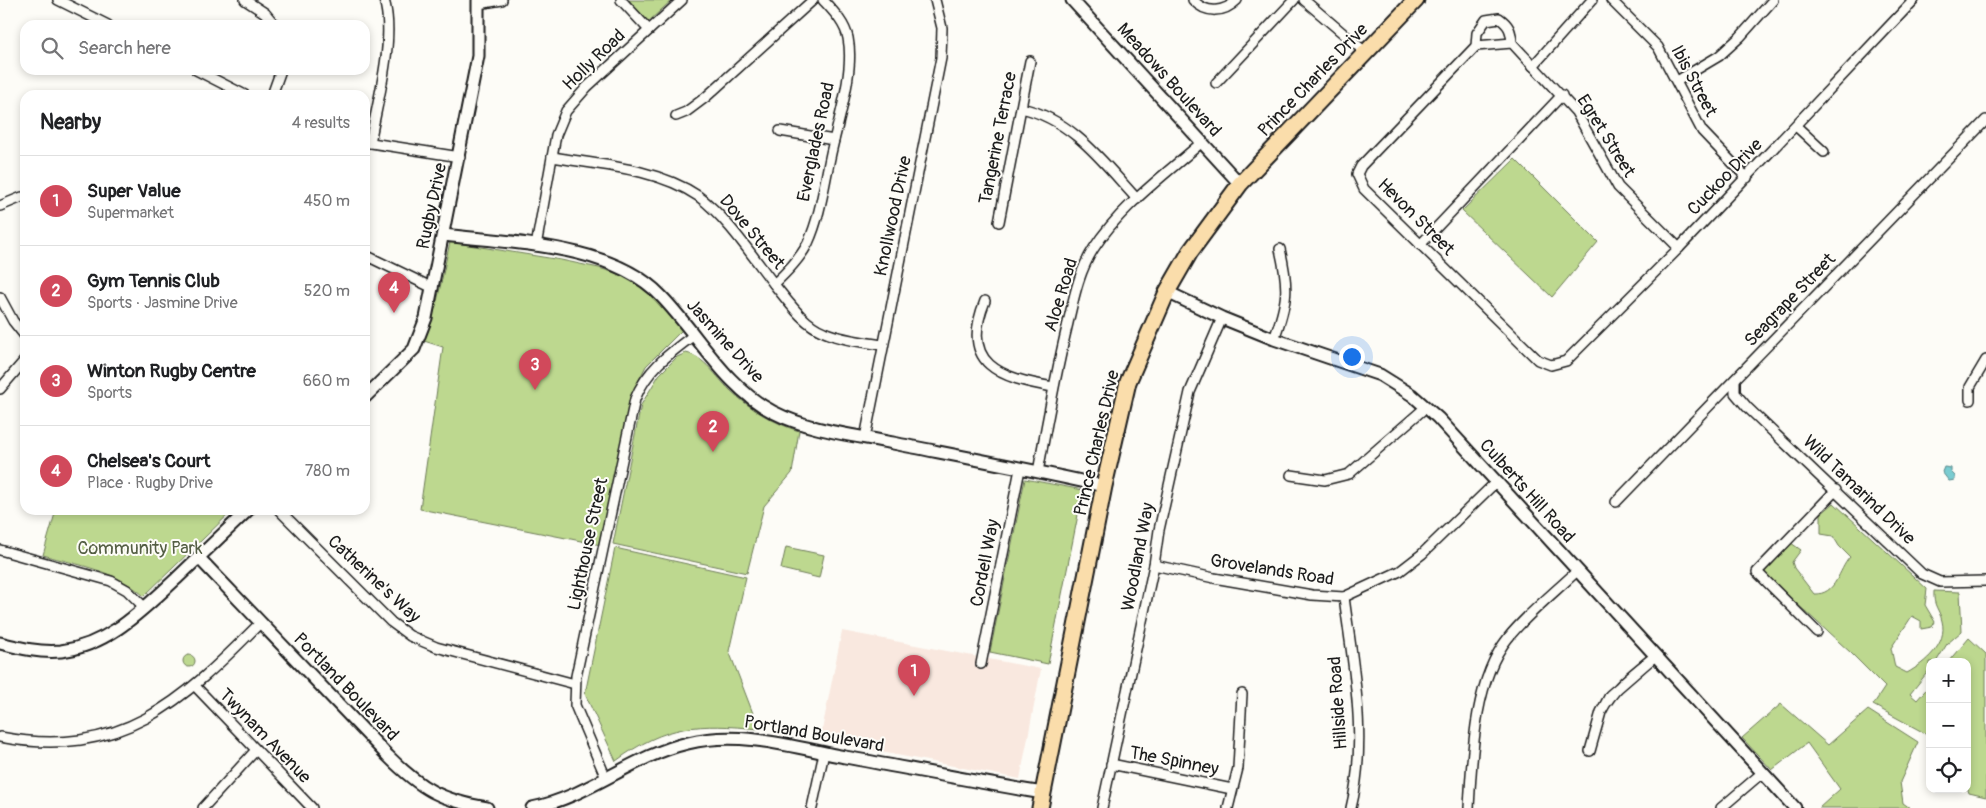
<!DOCTYPE html>
<meta charset="utf-8">
<style>
body{margin:0;font-family:Pangolin,sans-serif;background:#f6f6f6;color:#202124}
.controls{position:absolute;right:15px;bottom:15px;display:grid;overflow:hidden;border-radius:10px;box-shadow:0 2px 8px #0003}
.controls button{width:45px;height:45px;display:grid;place-items:center;padding:0;border:0;border-bottom:1px solid #e0e0e0;background:#fff;color:#202124;font:25px sans-serif}
.you{position:absolute;left:1351px;top:356px;width:18px;height:18px;margin:-12px;border:4px solid #fff;border-radius:50%;background:#1a73e8;box-shadow:0 0 0 8px #1a73e833}
.badge{display:grid;place-items:center;width:32px;height:32px;border-radius:50%;background:#d1495b;color:#fff;font-size:16px;font-weight:700}
.pin{position:absolute;translate:-50% -41px;filter:drop-shadow(0 1px 2px #0008)}
.pin::after{content:'';position:absolute;top:26px;width:18px;height:15px;background:inherit;clip-path:polygon(0 0,100% 0,50% 100%)}
.list{margin:0;padding:0;list-style:none}
h2{display:flex;justify-content:space-between;align-items:center;height:65px;margin:0;padding:0 20px;font-size:21px}
h2 small{font-size:16px;font-weight:400;color:#757577}
.list li{display:grid;grid-template-columns:32px 1fr auto;gap:15px;align-items:center;box-sizing:border-box;height:90px;padding:0 20px;border-top:1px solid #e0e0e0}
.list b{display:block;font-size:19px;white-space:nowrap}
.list p{margin:0;font-size:16px;white-space:nowrap;color:#757577}
.list em{font-size:16px;font-style:normal;color:#757577}
.icon{flex:none;width:28px;height:28px;fill:none;stroke:currentColor;stroke-width:2;stroke-linecap:round;stroke-linejoin:round}
.map{position:relative;flex:none;width:1986px;height:808px;overflow:hidden}
.search{position:absolute;background:#fff;box-shadow:0 2px 8px #0003;left:20px;top:20px;width:350px;height:55px;display:flex;align-items:center;gap:12px;box-sizing:border-box;padding:0 18px;border-radius:15px;color:#757577;font-size:19px}
.panel{position:absolute;background:#fff;box-shadow:0 2px 8px #0003;left:20px;top:90px;width:350px;height:425px;border-radius:15px}
.map>svg:first-child{display:block}
</style>
<div class="map">
<svg width="1986" height="808" viewBox="0 0 1986 808">
<rect width="100%" height="100%" fill="#fdfcf7"/>
<filter id="ink" filterUnits="userSpaceOnUse"><feTurbulence type="fractalNoise" baseFrequency=".02" numOctaves="2"/><feDisplacementMap in="SourceGraphic" scale="10" xChannelSelector="R" yChannelSelector="G"/><feConvolveMatrix kernelMatrix="1 2 1 2 8 2 1 2 1" color-interpolation-filters="sRGB"/></filter>
<g filter="url(#ink)">
<polygon fill="#f9e8df" points="842,631 1041,669 1020,779 820,740"/>
<g fill="#bdd88f" stroke="#6c7a56">
<polygon points="629,0 672,0 648,22"/>
<polygon points="1515,159 1598,242 1552,297 1462,211"/>
<polygon points="450,242 561,260 599,268 629,277 654,296 682,330 646,366 631,395 601,545 420,509 443,347 424,341 436,306"/>
<path d="M686 353C705 357 716 377 730 390 750 409 773 423 799 431L792 473 764 506 747 573 613 544 641 405 659 375 677 357Z"/>
<polygon points="1025,479 1083,490 1048,664 990,652"/>
<path d="M1834 503 1927 589 1925 605 1935 622 1932 627 1921 629V621L1912 616 1891 648 1895 667 1907 673C1925 663 1948 644 1942 621 1939 608 1933 607 1934 591L1960 592 1962 631 1947 644 1936 662H1930V669L1910 694 1917 700 1930 685V736L1873 705 1885 687 1850 652 1761 571 1791 543 1801 550 1792 562 1794 568 1814 594C1837 595 1838 570 1850 557L1839 546 1833 536 1821 534V514Z"/>
<path d="M56 510H233L144 596C116 571 79 565 43 555Z"/>
<polygon points="786,547 824,555 819,578 781,569"/>
<path d="M615 548 746 577 729 651 759 729C699 723 666 724 616 761L585 694Z"/>
<polygon points="1969,638 1986,654 1986,797 1969,793 1967,787 1967,662 1949,662"/>
<circle cx="189" cy="661" r="6"/>
<polygon points="1781,704 1828,745 1868,710 1918,742 1900,782 1903,803 1910,808 1819,808 1840,789 1807,743 1772,770 1742,738"/>
</g>
<polygon fill="#7accd1" stroke="#548689" points="1944,467 1951,468 1951,472 1955,476 1955,480 1949,481 1942,472"/>
<g fill="none" stroke-linecap="round" stroke-linejoin="round">
<defs>
<g id="street">
<polyline points="58,0 108,25"/>
<polyline points="245,0 265,13 275,25"/>
<polyline points="621,0 649,30"/>
<path d="M1193 0C1206 14 1224 13 1237 0"/>
<polyline points="1304,0 1365,52"/>
<polyline points="1611,0 1658,47 1702,131 1747,178"/>
<polyline points="478,4 502,0"/>
<path d="M1512 43C1511 30 1509 25 1499 18L1486 20 1477 33 1476 46 1361 166 1357 174 1364 189 1538 360 1551 365 1566 361 1679 248 1914 0"/>
<polyline points="1476,46 1512,43 1576,112 1618,187 1679,248"/>
<polyline points="1533,66 1592,0"/>
<polyline points="196,70 245,95"/>
<polyline points="1677,81 1719,56 1740,37 1773,0"/>
<polyline points="1216,83 1294,0"/>
<polyline points="272,95 281,70"/>
<path d="M1021 108C1072 119 1103 162 1137 199"/>
<polyline points="676,116 686,112 706,97 813,0"/>
<polyline points="1796,126 1824,152"/>
<polyline points="780,131 834,140"/>
<polyline points="365,142 460,157"/>
<path d="M370 143C377 103 396 38 384 0"/>
<path d="M552 157C599 165 657 168 698 196 726 216 755 260 777 288 790 304 804 324 824 332 842 340 864 342 883 345"/>
<polyline points="0,206 22,197"/>
<polyline points="999,222 1030,61"/>
<polyline points="1420,245 1562,95"/>
<polyline points="536,246 556,135 566,111 587,87 682,0"/>
<polyline points="365,255 433,288"/>
<path d="M774 284C787 272 800 259 808 243 820 217 824 186 830 158 837 123 855 73 848 38 845 23 833 11 823 0"/>
<polyline points="0,297 13,321 25,336"/>
<path d="M985 301C959 365 1001 378 1053 387"/>
<path d="M1274 339C1288 301 1289 288 1280 249"/>
<polyline points="1735,380 1735,393 1747,407 1922,574 1940,582 1986,581"/>
<polyline points="0,389 25,360"/>
<polyline points="1970,400 1970,387 1986,360"/>
<polyline points="865,438 941,58 942,28 935,0"/>
<path d="M1038 472C1047 422 1056 372 1068 323 1074 297 1079 271 1094 248 1121 206 1165 175 1202 142"/>
<polyline points="1291,475 1325,480 1349,474 1426,407"/>
<polyline points="1616,502 1986,120"/>
<polyline points="279,510 391,622 410,636 436,647 575,684"/>
<polyline points="0,550 111,581 127,590 145,608"/>
<polyline points="1154,565 1214,578 1312,595 1344,597 1400,571 1422,554 1496,482"/>
<path d="M1344 597C1353 666 1368 739 1351 808"/>
<polyline points="1817,632 1757,572 1836,490"/>
<polyline points="981,664 1020,469"/>
<polyline points="195,686 312,808"/>
<path d="M0 737C120 760 182 702 260 623"/>
<path d="M1590 751 1601 712 1610 695 1655 656C1634 673 1613 688 1601 712"/>
<polyline points="1111,764 1232,789"/>
<path d="M606 778 575 705 576 676 635 399C647 369 670 353 694 335"/>
<polyline points="203,808 256,750"/>
<polyline points="812,808 824,753"/>
<polyline points="1102,808 1154,565 1159,530 1190,392 1222,318"/>
<polyline points="1228,808 1238,768 1242,694"/>
<path d="M1469 808C1472 756 1474 680 1508 638 1525 616 1556 591 1577 571"/>
<polyline points="1721,808 1762,773"/>
</g>
<g id="secondary">
<polyline points="1072,0 1240,184"/>
<path d="M444 235C511 243 612 244 661 296 698 334 725 387 773 412 810 431 854 435 893 443 964 457 1034 470 1104 486"/>
<polyline points="1167,292 1222,318 1274,339 1380,375 1412,395 1438,418 1795,808"/>
<polyline points="365,397 414,349 426,318 478,56 478,0"/>
<path d="M199 558 388 756C421 789 440 800 487 808"/>
<path d="M0 643C20 648 40 653 61 651 109 645 142 610 176 579 200 556 224 533 248 510"/>
<path d="M532 808C588 797 632 756 688 743 741 730 793 747 845 757 911 769 977 782 1043 793"/>
</g>
<polyline id="highway" points="1040,808 1104,486 1128,382 1167,292 1190,252 1240,184 1416,0"/>
</defs>
<use href="#street" stroke="#1c1c1c" stroke-width="12"/>
<use href="#secondary" stroke="#1c1c1c" stroke-width="15"/>
<use href="#highway" stroke="#1c1c1c" stroke-width="19"/>
<use href="#street" stroke="#fdfcf7" stroke-width="9"/>
<use href="#secondary" stroke="#fdfcf7" stroke-width="11"/>
<use href="#highway" stroke="#faddab" stroke-width="15"/>
</g>
</g>
<g text-anchor="middle" dominant-baseline="central" stroke-width="4" stroke-linejoin="round" paint-order="stroke">
<g font-size="18" fill="#1c1c1c" stroke="#fdfcf7">
<text transform="translate(594 60) rotate(-44)">Holly Road</text>
<text transform="translate(1169 80) rotate(48)">Meadows Boulevard</text>
<text transform="translate(1313 80) rotate(-46)">Prince Charles Drive</text>
<text transform="translate(1694 81) rotate(62)">Ibis Street</text>
<text transform="translate(1606 136) rotate(58)">Egret Street</text>
<text transform="translate(998 138) rotate(-79)">Tangerine Terrace</text>
<text transform="translate(816 142) rotate(-78)">Everglades Road</text>
<text transform="translate(1725 177) rotate(-46)">Cuckoo Drive</text>
<text transform="translate(432 206) rotate(-78)">Rugby Drive</text>
<text transform="translate(893 216) rotate(-78)">Knollwood Drive</text>
<text transform="translate(1416 217) rotate(45)">Hevon Street</text>
<text transform="translate(752 232) rotate(50)">Dove Street</text>
<text transform="translate(1061 295) rotate(-73)">Aloe Road</text>
<text transform="translate(1790 300) rotate(-46)">Seagrape Street</text>
<text transform="translate(725 341) rotate(48)">Jasmine Drive</text>
<text transform="translate(1097 443) rotate(-77)">Prince Charles Drive</text>
<text transform="translate(1859 490) rotate(44)">Wild Tamarind Drive</text>
<text transform="translate(1527 491) rotate(48)">Culberts Hill Road</text>
<text transform="translate(588 544) rotate(-78)">Lighthouse Street</text>
<text transform="translate(1138 557) rotate(-79)">Woodland Way</text>
<text transform="translate(985 563) rotate(-79)">Cordell Way</text>
<text transform="translate(1272 570) rotate(9)">Grovelands Road</text>
<text transform="translate(374 579) rotate(43)">Catherine's Way</text>
<text transform="translate(346 687) rotate(46)">Portland Boulevard</text>
<text transform="translate(1338 703) rotate(-94)">Hillside Road</text>
<text transform="translate(814 734) rotate(10)">Portland Boulevard</text>
<text transform="translate(265 736) rotate(46)">Twynam Avenue</text>
<text transform="translate(1174 761) rotate(11)">The Spinney</text>
</g>
<g font-size="18" fill="#545e44" stroke="#fdfcf7">
<text x="140" y="548">Community Park</text>
</g>
</g>
</svg>
<div class="controls">
<button>+</button>
<button>−</button>
<button><svg class="icon" aria-label="locate" viewBox="0 0 24 24"><circle cx="12" cy="12" r="6"/><path d="M12 2v4M12 18v4M2 12h4M18 12h4"/></svg></button>
</div>
<div class="you"></div>
<div class="pin badge" style="left:914px;top:696px">1</div>
<div class="pin badge" style="left:713px;top:452px">2</div>
<div class="pin badge" style="left:535px;top:390px">3</div>
<div class="pin badge" style="left:394px;top:313px">4</div>
<div class="search"><svg class="icon" aria-label="search" viewBox="0 0 24 24"><circle cx="10" cy="10" r="6"/><path d="M15 15l6 6"/></svg>Search here</div>
<section class="panel">
<h2>Nearby<small>4 results</small></h2>
<ul class="list">
<li><span class="badge">1</span><div><b>Super Value</b><p>Supermarket</p></div><em>450 m</em></li>
<li><span class="badge">2</span><div><b>Gym Tennis Club</b><p>Sports · Jasmine Drive</p></div><em>520 m</em></li>
<li><span class="badge">3</span><div><b>Winton Rugby Centre</b><p>Sports</p></div><em>660 m</em></li>
<li><span class="badge">4</span><div><b>Chelsea's Court</b><p>Place · Rugby Drive</p></div><em>780 m</em></li>
</ul>
</section>
</div>
